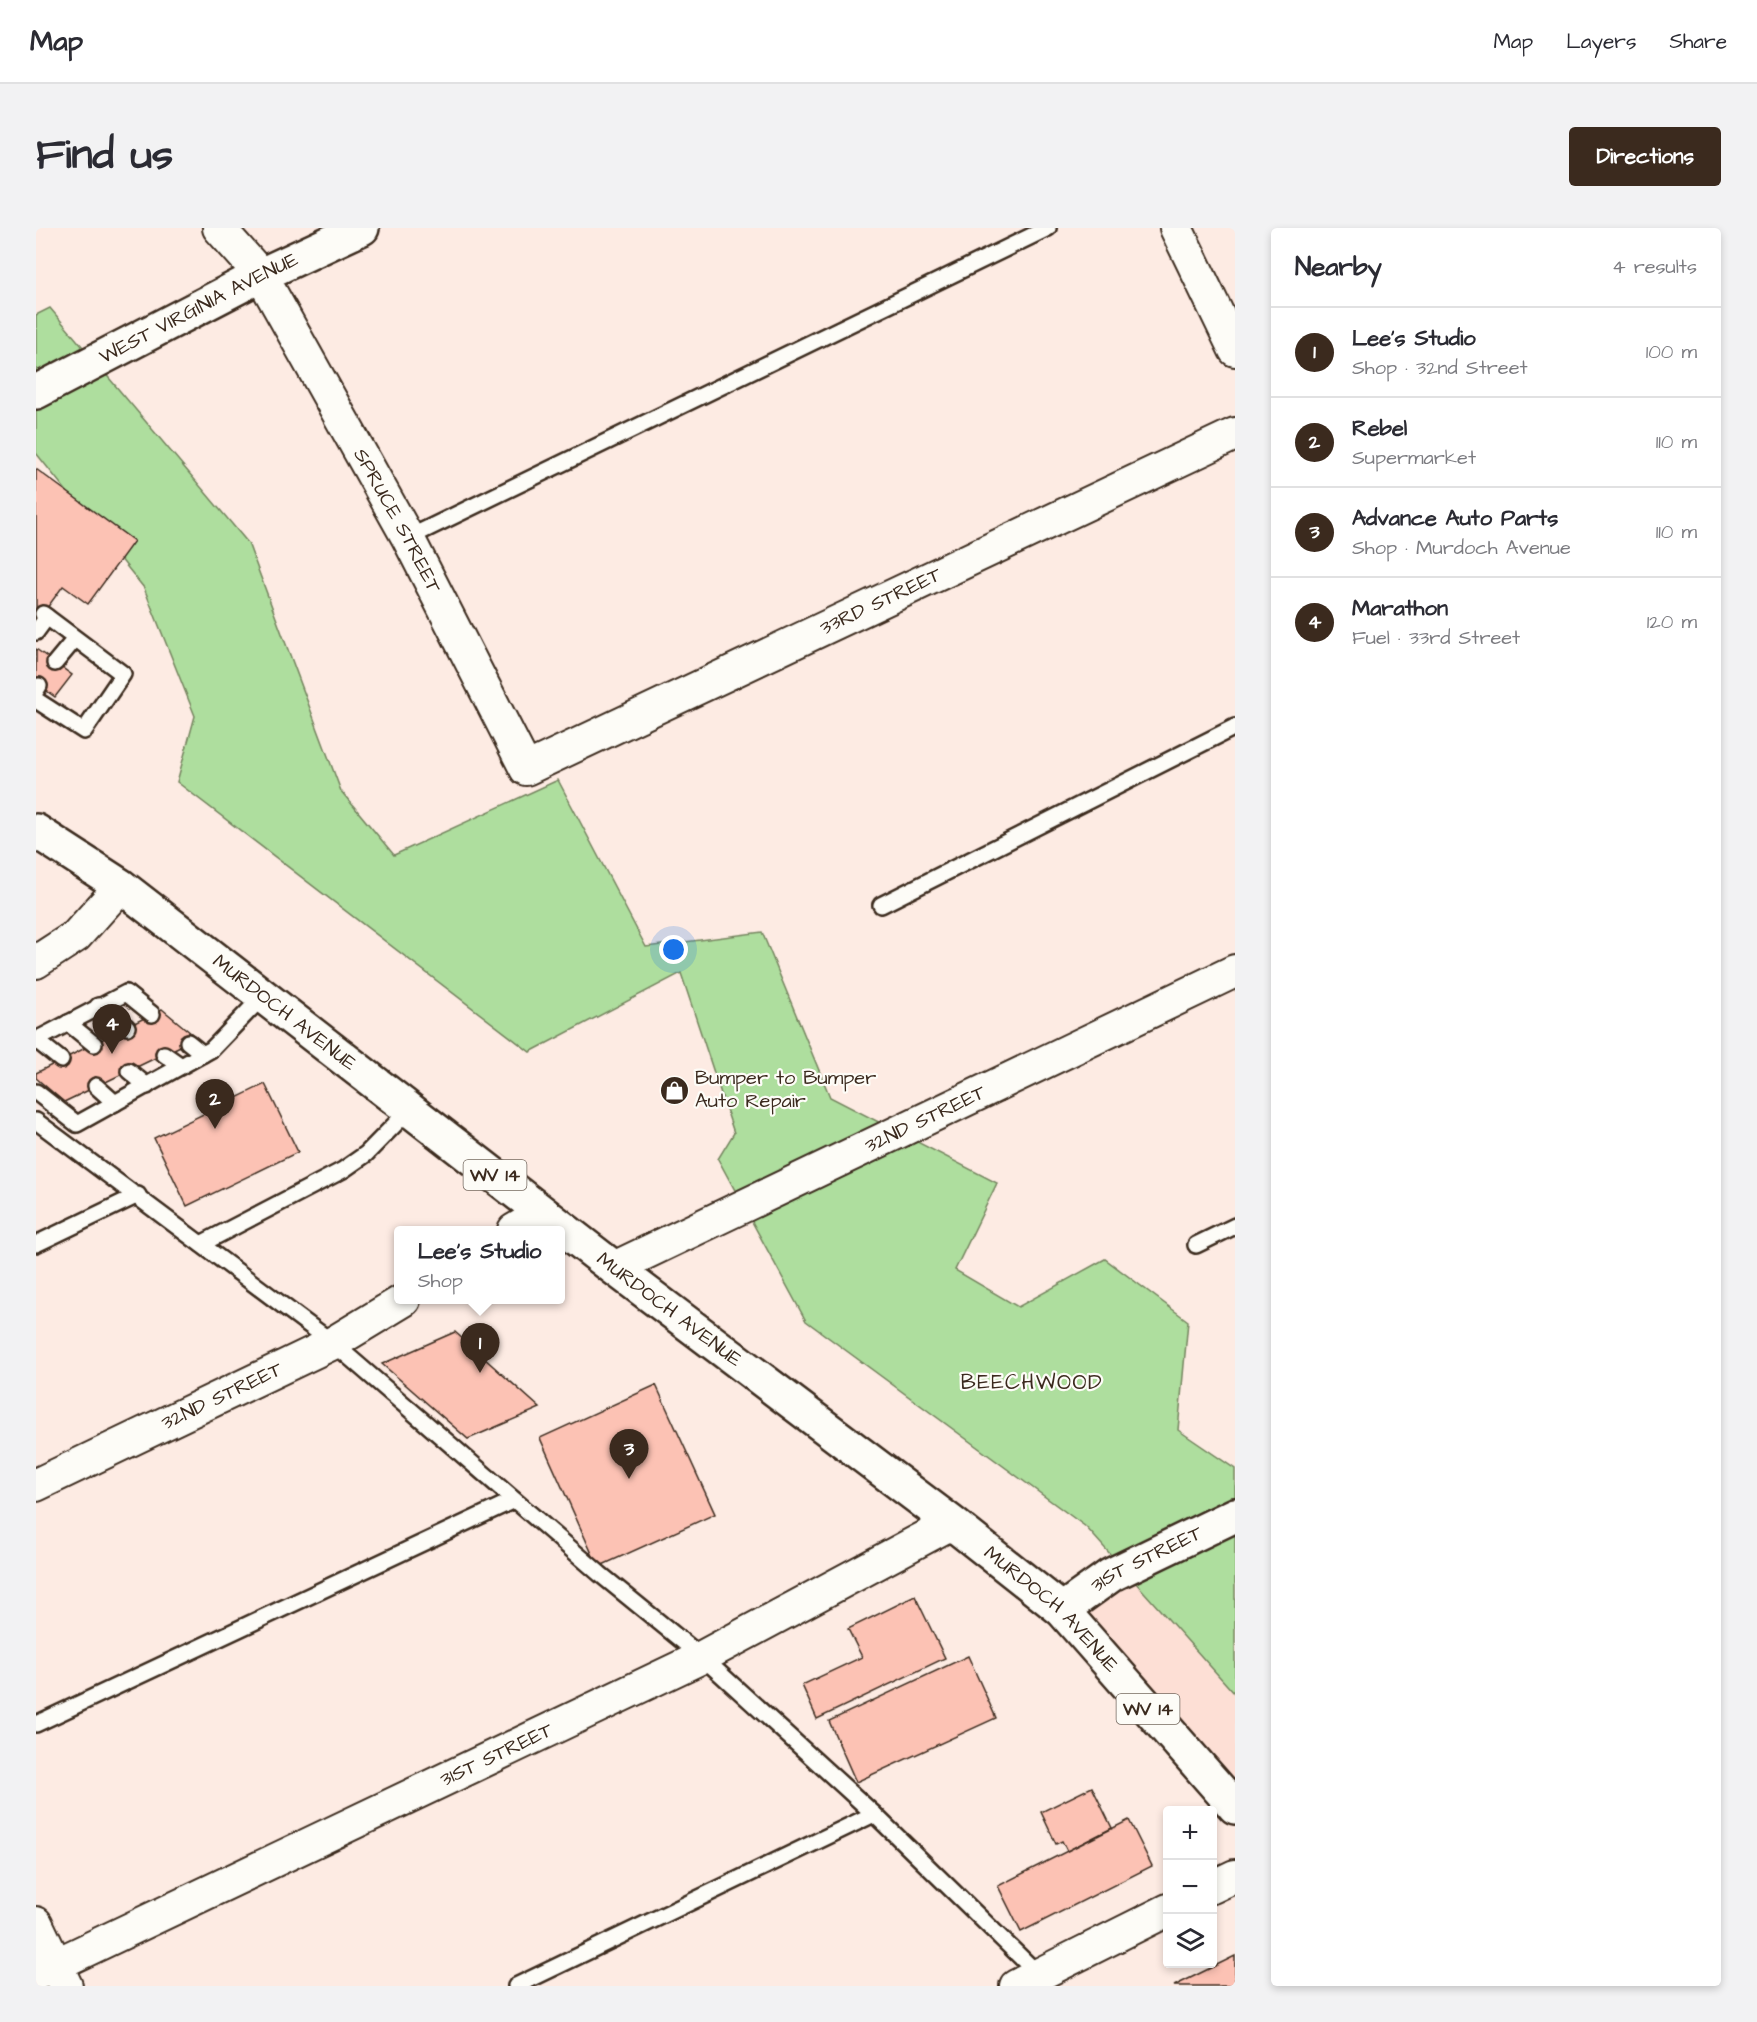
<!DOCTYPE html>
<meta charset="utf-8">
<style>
body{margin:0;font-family:"Architects Daughter",sans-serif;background:#f2f2f3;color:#2b2b33}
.controls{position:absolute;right:18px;bottom:18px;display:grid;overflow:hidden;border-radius:6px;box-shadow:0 3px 9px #0003}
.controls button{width:54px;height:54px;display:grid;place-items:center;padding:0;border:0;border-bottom:2px solid #e1e1e2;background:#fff;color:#2b2b33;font:30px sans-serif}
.you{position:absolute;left:638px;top:722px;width:21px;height:21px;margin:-15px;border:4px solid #fff;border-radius:50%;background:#1a73e8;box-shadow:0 0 0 9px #1a73e833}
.badge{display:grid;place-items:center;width:39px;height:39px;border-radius:50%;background:#3b2a1e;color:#fff;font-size:20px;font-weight:700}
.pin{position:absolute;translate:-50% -50px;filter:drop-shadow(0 2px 3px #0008)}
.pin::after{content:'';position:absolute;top:32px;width:21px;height:18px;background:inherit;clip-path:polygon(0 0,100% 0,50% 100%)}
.popup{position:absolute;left:358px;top:998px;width:171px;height:78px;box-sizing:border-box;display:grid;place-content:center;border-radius:6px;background:#fff;filter:drop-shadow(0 2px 4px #0005);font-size:20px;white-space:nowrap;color:#7c7c81}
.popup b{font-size:22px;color:#2b2b33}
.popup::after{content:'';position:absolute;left:50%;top:100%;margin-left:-12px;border:12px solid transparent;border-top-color:#fff}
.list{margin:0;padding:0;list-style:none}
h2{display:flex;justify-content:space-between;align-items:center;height:78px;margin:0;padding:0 24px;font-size:26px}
h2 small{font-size:20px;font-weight:400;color:#7c7c81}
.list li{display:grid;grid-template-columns:39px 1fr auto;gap:18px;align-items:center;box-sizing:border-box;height:90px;padding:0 24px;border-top:2px solid #e1e1e2}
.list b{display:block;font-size:22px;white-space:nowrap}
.list p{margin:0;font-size:20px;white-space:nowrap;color:#7c7c81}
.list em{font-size:20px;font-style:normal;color:#7c7c81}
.icon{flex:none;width:33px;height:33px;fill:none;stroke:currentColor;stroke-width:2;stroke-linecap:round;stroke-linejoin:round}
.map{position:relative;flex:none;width:1199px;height:1758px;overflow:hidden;border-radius:6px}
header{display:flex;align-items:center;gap:36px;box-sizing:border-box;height:84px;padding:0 30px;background:#fff;border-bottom:2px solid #e1e1e2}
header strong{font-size:28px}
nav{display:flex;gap:33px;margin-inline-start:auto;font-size:21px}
.intro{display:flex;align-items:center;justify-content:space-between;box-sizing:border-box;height:144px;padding:0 36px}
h1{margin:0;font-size:42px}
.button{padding:15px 27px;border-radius:6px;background:#3b2a1e;color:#fff;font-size:21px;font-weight:700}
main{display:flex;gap:36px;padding:0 36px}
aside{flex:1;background:#fff;border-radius:6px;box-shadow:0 3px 9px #0003}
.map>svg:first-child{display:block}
</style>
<header>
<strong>Map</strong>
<nav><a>Map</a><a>Layers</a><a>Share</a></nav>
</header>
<div class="intro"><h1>Find us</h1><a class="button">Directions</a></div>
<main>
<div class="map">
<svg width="1199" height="1758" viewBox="0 0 1199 1758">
<rect width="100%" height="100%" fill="#fdebe3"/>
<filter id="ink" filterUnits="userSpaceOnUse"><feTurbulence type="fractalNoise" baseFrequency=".0167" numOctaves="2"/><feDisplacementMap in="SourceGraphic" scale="12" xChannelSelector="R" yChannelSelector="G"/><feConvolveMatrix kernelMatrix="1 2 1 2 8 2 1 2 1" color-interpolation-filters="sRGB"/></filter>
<g filter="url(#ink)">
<polygon fill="#fddfd5" points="1199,1287 1199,1579 1026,1382"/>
<polygon fill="#aede9e" stroke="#74845e" stroke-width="1.5" points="14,80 212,315 305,563 358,627 522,552 610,719 726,704 794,869 961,955 919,1042 982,1079 1069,1031 1152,1093 1142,1202 1199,1241 1199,1466 1050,1299 770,1093 682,931 698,905 645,745 494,824 141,554 159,488 108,360 0,225 0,87"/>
<g fill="#fcc2b4" stroke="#3b2a1e" stroke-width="1.5">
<polygon points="0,241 98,313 52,376 27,358 0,395"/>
<polygon points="0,421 36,447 19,469 0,455"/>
<polygon points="126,781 161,810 28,874 0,850 0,845"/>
<polygon points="229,856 262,924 151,978 118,910"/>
<polygon points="419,1104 504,1180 432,1211 346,1136"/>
<polygon points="620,1157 679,1286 562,1339 504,1210"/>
<polygon points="879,1368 909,1430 781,1491 766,1457 826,1429 812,1401"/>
<polygon points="932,1428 960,1490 820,1554 793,1493"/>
<polygon points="1056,1559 1076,1600 1031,1623 1026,1613 1020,1616 1005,1584"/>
<polygon points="1093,1592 1116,1638 985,1704 962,1658"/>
<polygon points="1199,1728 1199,1758 1138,1758"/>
</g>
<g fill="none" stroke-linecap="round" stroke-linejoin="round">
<defs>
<g id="lane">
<polyline points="372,310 1012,0"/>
<polyline points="0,404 11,389"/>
<polyline points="19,435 39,411"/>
<polyline points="0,463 3,458"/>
<polyline points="0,472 48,503 87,446 7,386"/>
<polyline points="845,677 1199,499"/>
<polyline points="62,778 91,799"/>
<polyline points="32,795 58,816"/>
<polyline points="0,812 90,765 116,786"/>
<polyline points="0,812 25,832"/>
<polyline points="152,814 167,826"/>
<polyline points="128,826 145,838"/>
<polyline points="93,843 111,858"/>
<polyline points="60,858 79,875"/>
<polyline points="0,864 41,896 176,821 227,768"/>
<polyline points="0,893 297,1115 564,1346 666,1429 838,1586 1005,1749"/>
<polyline points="0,1016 102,967"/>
<polyline points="165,1016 307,942 330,926 374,881"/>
<polyline points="1160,1017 1199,998"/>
<polyline points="0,1496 478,1272"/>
<polyline points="480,1758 838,1586"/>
</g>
<g id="street">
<path id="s1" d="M183 0 225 47 372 310 490 541 1199 206"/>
<polyline points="1140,0 1199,122"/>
<polyline points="0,734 40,708 85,658"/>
<polyline points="478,1002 507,985"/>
<path id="s2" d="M578 1040 1199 743"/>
<path id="s3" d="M0 1257 297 1115 368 1072"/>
<polyline points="1176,1659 1199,1648"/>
<polyline points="0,1695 30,1758"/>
<path id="s4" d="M0 1746 666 1429 916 1295"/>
<polyline points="980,1758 1132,1682"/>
</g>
<g id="secondary">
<path id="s5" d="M0 164 225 47 326 0"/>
<path id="s6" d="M1026 1382 1075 1347 1199 1287"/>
</g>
<g id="primary">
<path id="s7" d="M0 603 85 658 578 1040 916 1295 1026 1382 1199 1579"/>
</g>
</defs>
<use href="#lane" stroke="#3b2a1e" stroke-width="20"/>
<use href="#street" stroke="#3b2a1e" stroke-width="36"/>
<use href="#secondary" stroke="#3b2a1e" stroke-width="38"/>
<use href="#primary" stroke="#3b2a1e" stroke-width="38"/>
<use href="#lane" stroke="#fdfcf7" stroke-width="15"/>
<use href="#street" stroke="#fdfcf7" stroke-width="32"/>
<use href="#secondary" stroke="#fdfcf7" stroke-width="33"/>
<use href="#primary" stroke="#fdfcf7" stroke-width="33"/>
</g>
</g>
<defs>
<symbol id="shop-disc" viewBox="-11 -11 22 22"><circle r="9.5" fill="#3b2a1e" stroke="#fdfcf7"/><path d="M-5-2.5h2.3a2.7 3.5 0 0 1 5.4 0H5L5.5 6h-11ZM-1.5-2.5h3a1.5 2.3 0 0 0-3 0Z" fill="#fff"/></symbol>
</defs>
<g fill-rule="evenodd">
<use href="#shop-disc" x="622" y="846" width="33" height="33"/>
</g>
<g text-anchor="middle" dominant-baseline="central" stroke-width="4.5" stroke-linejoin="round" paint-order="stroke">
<g fill="#fdfcf7" stroke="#75695f" stroke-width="1.5">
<rect x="427.5" y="932" width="63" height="30" rx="4.5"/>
<rect x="1080.5" y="1466" width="63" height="30" rx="4.5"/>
</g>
<g font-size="18" font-weight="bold" fill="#3b2a1e">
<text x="459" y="947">WV 14</text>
<text x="1112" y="1481">WV 14</text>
</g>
<g font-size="20" fill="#3b2a1e" stroke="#fdfcf7">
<text stroke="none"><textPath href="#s5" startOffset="183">WEST VIRGINIA AVENUE</textPath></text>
<text stroke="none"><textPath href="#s1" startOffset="344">SPRUCE STREET</textPath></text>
<text stroke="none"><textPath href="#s1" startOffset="1016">33RD STREET</textPath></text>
<text stroke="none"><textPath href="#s7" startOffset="308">MURDOCH AVENUE</textPath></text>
<text stroke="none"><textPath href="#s2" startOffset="345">32ND STREET</textPath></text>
<text stroke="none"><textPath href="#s7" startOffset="794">MURDOCH AVENUE</textPath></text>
<text stroke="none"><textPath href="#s3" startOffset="206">32ND STREET</textPath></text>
<text stroke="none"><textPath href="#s6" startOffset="99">31ST STREET</textPath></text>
<text stroke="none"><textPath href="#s7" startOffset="1280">MURDOCH AVENUE</textPath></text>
<text stroke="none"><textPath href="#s4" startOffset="510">31ST STREET</textPath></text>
</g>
<g font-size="20" fill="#3b2a1e" stroke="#fdfcf7" text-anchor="start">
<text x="659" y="850">Bumper to Bumper<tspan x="659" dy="23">Auto Repair</tspan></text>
</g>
<g font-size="21" letter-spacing="1.5" fill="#3b2a1e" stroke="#fdfcf7">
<text x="996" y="1154">BEECHWOOD</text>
</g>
</g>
</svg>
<div class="controls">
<button>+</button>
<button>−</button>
<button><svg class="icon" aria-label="layers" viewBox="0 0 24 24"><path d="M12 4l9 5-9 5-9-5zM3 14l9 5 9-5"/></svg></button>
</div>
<div class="you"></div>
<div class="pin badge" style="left:444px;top:1145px">1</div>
<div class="popup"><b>Lee's Studio</b>Shop</div>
<div class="pin badge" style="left:179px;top:901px">2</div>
<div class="pin badge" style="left:593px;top:1251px">3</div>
<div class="pin badge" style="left:76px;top:826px">4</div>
</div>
<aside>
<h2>Nearby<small>4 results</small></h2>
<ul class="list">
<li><span class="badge">1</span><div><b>Lee's Studio</b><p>Shop · 32nd Street</p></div><em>100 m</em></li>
<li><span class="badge">2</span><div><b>Rebel</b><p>Supermarket</p></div><em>110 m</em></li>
<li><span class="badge">3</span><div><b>Advance Auto Parts</b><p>Shop · Murdoch Avenue</p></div><em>110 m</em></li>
<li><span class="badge">4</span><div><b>Marathon</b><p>Fuel · 33rd Street</p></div><em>120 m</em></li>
</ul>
</aside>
</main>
